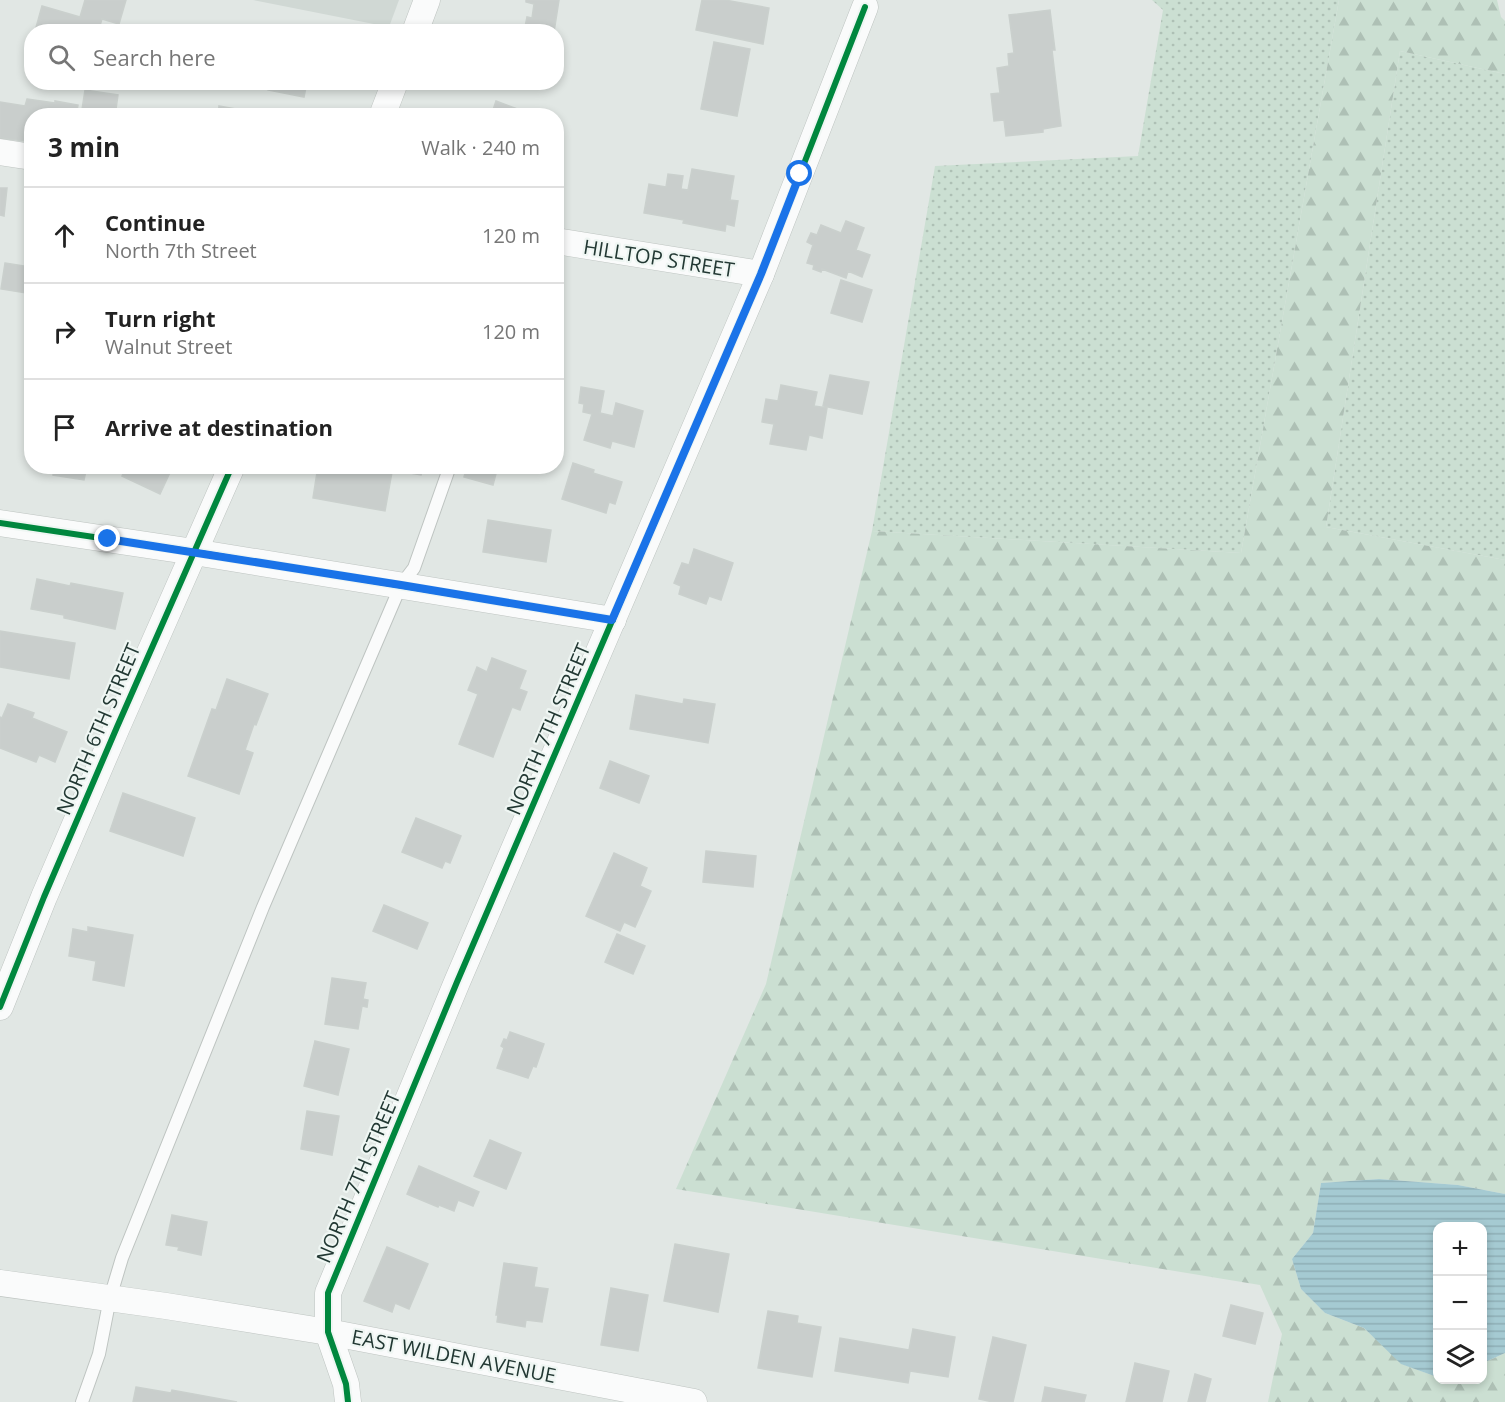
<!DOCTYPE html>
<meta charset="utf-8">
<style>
body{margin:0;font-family:"Open Sans",sans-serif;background:#f6f6f6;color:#222}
.controls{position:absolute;right:18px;bottom:18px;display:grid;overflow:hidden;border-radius:12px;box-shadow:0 3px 9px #0003}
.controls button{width:54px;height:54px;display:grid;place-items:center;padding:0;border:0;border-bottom:2px solid #e0e0e0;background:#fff;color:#222;font:30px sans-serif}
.stop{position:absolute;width:18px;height:18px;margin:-14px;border:4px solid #1a73e8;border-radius:50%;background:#fff}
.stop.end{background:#1a73e8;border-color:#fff;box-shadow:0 2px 6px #0008}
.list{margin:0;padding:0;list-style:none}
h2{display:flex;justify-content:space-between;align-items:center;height:78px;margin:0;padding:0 24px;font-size:26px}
h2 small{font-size:20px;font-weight:400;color:#767676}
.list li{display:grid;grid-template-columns:39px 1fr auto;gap:18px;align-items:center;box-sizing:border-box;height:96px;padding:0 24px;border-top:2px solid #e0e0e0}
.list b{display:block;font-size:22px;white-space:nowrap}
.list p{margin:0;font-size:20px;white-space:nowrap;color:#767676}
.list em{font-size:20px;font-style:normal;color:#767676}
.icon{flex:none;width:33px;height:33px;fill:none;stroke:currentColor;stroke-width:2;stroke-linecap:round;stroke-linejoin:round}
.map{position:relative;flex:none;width:1505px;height:1402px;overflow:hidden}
.search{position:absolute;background:#fff;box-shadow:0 3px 9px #0003;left:24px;top:24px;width:540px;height:66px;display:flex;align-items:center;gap:15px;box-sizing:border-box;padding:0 21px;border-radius:24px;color:#767676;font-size:22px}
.panel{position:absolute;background:#fff;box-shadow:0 3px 9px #0003;left:24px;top:108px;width:540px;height:366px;border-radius:24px}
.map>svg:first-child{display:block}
</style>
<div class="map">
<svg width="1505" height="1402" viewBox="0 0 1505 1402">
<defs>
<pattern id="grass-dots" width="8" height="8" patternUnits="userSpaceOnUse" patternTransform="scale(1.5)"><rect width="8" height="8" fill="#cbdfd2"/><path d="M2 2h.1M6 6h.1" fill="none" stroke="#aec0b5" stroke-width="1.8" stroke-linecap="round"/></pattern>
<pattern id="forest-firs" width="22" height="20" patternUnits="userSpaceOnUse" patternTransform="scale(1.5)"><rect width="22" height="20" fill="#cbdfd2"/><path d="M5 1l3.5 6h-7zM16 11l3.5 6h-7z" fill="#aec0b5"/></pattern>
<pattern id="water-rules" width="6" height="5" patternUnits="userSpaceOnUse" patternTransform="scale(1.5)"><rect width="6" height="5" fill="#a5cad2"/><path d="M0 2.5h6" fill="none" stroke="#8eaeb5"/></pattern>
</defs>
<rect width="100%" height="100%" fill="#e1e7e4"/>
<polygon fill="#d0d8d4" points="253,0 399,0 389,27"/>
<g fill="url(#grass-dots)">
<polygon points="1152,0 1339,0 1241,553 872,531 935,166 1138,156 1163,10"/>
<polygon points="1400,51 1505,74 1505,560 1326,527"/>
</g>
<polygon fill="url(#forest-firs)" points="1339,0 1497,0 1501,17 1505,21 1505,74 1400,51 1326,527 1505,560 1505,1194 1458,1185 1379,1179 1321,1183 1313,1233 1292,1259 1301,1289 1325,1313 1364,1328 1402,1364 1437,1377 1438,1380 1445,1380 1454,1383 1459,1380 1482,1380 1483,1363 1505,1353 1505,1402 1268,1402 1282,1334 1260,1285 676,1189 766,984 872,531 1241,553"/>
<polygon fill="url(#water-rules)" points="1379,1179 1458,1185 1505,1194 1505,1353 1483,1363 1482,1226 1438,1226 1437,1377 1401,1364 1364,1328 1325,1313 1301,1289 1292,1259 1313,1233 1321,1183"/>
<g fill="#c9cecc" stroke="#cad0cd" stroke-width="1.5">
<polygon points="85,0 126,0 119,24 102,19 98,32 35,31 42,6 80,17"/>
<polygon points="526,0 559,0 554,32 524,32 527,17 532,18 534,4 526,2"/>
<polygon points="702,0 725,0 769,8 763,44 696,30"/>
<polygon points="1050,10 1055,50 1052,50 1061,126 1043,129 1043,132 1006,136 1004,120 994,121 991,94 1000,93 997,68 1009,66 1008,54 1014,53 1009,15"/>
<polygon points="714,42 750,49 737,116 701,109"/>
<polygon points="270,82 307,82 304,97 268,90"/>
<polygon points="85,90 118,95 115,116 81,116"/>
<polygon points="27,99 55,103 55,101 78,105 76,116 32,116 32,142 0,138 0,102 25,106"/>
<polygon points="496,101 531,114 530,116 491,116"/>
<polygon points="219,106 275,116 218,116"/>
<polygon points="692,169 734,176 730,200 738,201 734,226 726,224 725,231 683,223 684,220 644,213 649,184 666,187 668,174 683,176 681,189 688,190"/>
<polygon points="0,188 7,188 4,216 0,215"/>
<polygon points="846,221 864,228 856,250 870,255 862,277 848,271 846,278 822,269 821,272 813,269 814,265 807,263 813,245 807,242 811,233 817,235 821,225 841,233"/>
<polygon points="5,263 31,267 26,293 1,289"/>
<polygon points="841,280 872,290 862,322 831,313"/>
<polygon points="830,375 869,382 862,414 823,406"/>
<polygon points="781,385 817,392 814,406 827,408 822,438 809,435 806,450 770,444 774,424 762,422 766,399 778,401"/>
<polygon points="581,387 604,391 600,413 613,416 616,403 643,411 634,447 612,441 610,448 584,440 592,414 583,412 584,404 579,403"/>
<polygon points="573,463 594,470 593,473 622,482 615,504 609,502 606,513 562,499"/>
<polygon points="54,466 87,466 84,480 53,475"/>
<polygon points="126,466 173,466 160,494 122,476"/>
<polygon points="318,466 362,466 392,472 385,511 313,498"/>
<polygon points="382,466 423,466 421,475 381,468"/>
<polygon points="467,466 498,466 493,485 464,477"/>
<polygon points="488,520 551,530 546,562 483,552"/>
<polygon points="694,549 733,563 721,600 709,596 706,604 679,594 681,586 674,583 682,563 689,565"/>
<polygon points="37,579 70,586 71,583 123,593 115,629 64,618 64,615 31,609"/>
<polygon points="0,631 75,643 69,679 0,667"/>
<polygon points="492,658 526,671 519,689 527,692 520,710 512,707 493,757 459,744 478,694 468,690 477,667 487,672"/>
<polygon points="227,679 268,694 256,725 254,724 245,750 253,753 239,794 188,776 212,709 216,710"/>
<polygon points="636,695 683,704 684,699 715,704 708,743 630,729"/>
<polygon points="8,704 34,713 32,718 67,732 55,762 39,755 36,762 0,748 0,717 2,718"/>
<polygon points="610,761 649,776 639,803 600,788"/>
<polygon points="123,793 195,818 183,856 110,831"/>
<polygon points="416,818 461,836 450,863 445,861 442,868 402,852"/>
<polygon points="706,851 756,856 753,887 703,882"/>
<polygon points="614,853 647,868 640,886 651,891 635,927 624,922 620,931 586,916"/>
<polygon points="384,905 428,923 417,949 373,931"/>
<polygon points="88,927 133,935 124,986 93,980 96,961 69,956 73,929 88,932"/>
<polygon points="617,934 645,946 633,974 605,962"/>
<polygon points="332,978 366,983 363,999 368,1000 367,1007 362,1006 358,1029 325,1024"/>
<polygon points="510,1032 544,1044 536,1067 533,1066 528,1078 497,1068 504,1048 501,1046 504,1039 507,1040"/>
<polygon points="315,1041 349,1049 338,1095 304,1086"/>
<polygon points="307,1111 339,1116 332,1155 301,1149"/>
<polygon points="490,1140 521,1153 506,1189 474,1176"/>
<polygon points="419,1166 479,1192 473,1206 458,1200 454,1211 439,1205 438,1207 407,1194"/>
<polygon points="172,1215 207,1222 201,1255 178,1250 179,1247 166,1245"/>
<polygon points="675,1244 729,1254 718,1312 664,1301"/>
<polygon points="387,1247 428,1264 409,1309 395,1303 392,1312 364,1301"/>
<polygon points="504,1263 537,1268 534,1287 548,1289 542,1322 526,1320 525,1327 497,1322 498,1315 496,1315"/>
<polygon points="611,1288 648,1295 638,1351 601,1345"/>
<polygon points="1231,1305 1263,1313 1255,1344 1223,1336"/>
<polygon points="768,1311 798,1316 797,1323 821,1327 812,1377 758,1368"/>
<polygon points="913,1329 955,1337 948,1377 910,1371 908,1383 835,1371 840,1338 909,1350"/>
<polygon points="993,1337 1026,1345 1013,1402 993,1402 979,1399"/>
<polygon points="1135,1363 1169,1371 1162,1402 1126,1402"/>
<polygon points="1195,1374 1211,1379 1205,1402 1188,1402"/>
<polygon points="136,1387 171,1393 172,1390 237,1402 133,1402"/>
<polygon points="1045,1387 1086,1395 1084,1402 1042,1402"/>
</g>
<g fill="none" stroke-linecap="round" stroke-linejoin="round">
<defs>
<polyline id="lane" points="82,1402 99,1354 110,1298 122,1258 263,907 401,585 414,568 450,466"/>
<g id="street">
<polyline points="415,32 427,0"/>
<polyline points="382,116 395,82"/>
<polyline points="0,152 32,157"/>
<polyline points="556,241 761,274"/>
<polyline points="0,523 194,552 613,620"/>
<polyline points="0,1007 44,897 117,727 232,466"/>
<polyline points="0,1283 166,1306 328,1332 694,1402"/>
<polyline points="348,1402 346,1384 328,1332 328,1293 457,982 761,274 865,7"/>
</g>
</defs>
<use href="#lane" stroke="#bec4c1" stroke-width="14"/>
<use href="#street" stroke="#bec4c1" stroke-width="27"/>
<use href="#lane" stroke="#fafbfb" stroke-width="12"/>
<use href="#street" stroke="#fafbfb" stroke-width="26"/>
<defs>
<g id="cycleway">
<polyline points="0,523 194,552 613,620"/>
<polyline points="0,1007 44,897 117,727 232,466"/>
<polyline points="348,1402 346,1384 328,1332 328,1293 457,982 761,274 865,7"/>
</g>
</defs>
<use href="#cycleway" stroke="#eff6f3" stroke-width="10"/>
<use href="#cycleway" stroke="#00873e" stroke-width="6"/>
</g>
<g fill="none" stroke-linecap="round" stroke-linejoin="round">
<polyline stroke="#1a73e8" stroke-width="8" points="108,539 401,585 612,620 761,274 800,174"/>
</g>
<g text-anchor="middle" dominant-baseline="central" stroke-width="4.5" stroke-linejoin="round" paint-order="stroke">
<g font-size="20" fill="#223833" stroke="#eff6f3">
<text transform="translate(659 258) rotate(9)">HILLTOP STREET</text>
<text transform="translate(98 729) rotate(-67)">NORTH 6TH STREET</text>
<text transform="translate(548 729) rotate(-67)">NORTH 7TH STREET</text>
<text transform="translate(358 1177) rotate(-67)">NORTH 7TH STREET</text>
<text transform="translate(454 1356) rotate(11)">EAST WILDEN AVENUE</text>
</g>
</g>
</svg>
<div class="controls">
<button>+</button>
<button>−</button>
<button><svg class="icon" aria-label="layers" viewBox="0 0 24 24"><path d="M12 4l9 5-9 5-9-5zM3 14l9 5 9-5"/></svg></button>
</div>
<div class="stop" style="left:800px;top:174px"></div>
<div class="stop end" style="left:108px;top:539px"></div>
<div class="search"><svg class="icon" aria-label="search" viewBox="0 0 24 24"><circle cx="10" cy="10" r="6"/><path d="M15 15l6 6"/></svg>Search here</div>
<section class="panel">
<h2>3 min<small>Walk · 240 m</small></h2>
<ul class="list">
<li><svg class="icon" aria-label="ahead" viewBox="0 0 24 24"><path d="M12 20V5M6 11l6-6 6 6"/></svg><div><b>Continue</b><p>North 7th Street</p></div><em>120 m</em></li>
<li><svg class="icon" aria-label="right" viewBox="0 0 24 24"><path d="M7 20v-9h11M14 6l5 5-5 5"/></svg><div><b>Turn right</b><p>Walnut Street</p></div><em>120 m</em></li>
<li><svg class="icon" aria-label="arrive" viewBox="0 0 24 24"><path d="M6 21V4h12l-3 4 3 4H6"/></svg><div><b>Arrive at destination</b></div></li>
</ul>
</section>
</div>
